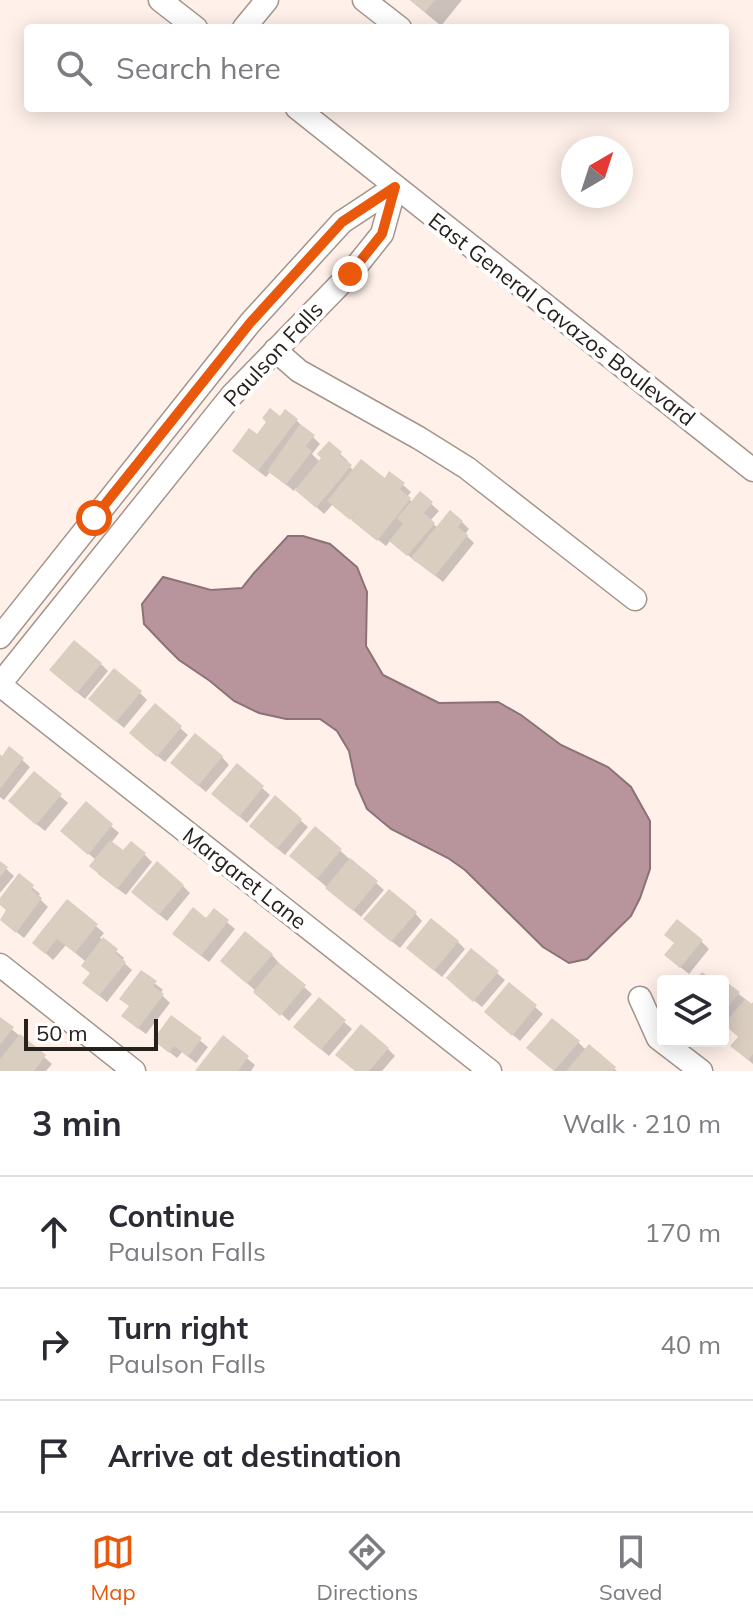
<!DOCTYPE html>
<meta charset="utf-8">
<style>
body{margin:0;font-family:Mulish,sans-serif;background:#f7f7f7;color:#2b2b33}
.controls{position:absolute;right:24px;bottom:24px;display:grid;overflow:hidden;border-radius:8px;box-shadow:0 4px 20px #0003}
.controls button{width:72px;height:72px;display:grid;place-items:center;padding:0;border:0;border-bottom:2px solid #e1e1e2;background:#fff;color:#2b2b33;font:40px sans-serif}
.compass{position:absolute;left:561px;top:136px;width:72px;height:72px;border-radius:50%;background:#fff;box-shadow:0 4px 20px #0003;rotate:39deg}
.scale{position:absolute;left:24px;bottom:20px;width:134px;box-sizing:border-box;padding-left:8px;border:4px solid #27211e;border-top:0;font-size:22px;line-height:28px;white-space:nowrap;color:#27211e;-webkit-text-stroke:6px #fff;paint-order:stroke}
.stop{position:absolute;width:24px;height:24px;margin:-18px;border:6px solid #ea580c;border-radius:50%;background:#fff}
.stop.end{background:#ea580c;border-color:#fff;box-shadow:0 2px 8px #0008}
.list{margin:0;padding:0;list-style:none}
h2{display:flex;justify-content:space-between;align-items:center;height:104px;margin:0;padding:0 32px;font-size:34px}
h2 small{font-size:26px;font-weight:400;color:#7c7c81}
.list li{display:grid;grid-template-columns:52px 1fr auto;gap:24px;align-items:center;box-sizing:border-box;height:112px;padding:0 32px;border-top:2px solid #e1e1e2}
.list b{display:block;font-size:30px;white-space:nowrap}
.list p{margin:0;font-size:26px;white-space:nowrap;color:#7c7c81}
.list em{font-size:26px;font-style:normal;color:#7c7c81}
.icon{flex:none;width:44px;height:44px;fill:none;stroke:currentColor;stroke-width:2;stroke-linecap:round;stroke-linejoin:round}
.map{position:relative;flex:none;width:753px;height:1071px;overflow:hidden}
.search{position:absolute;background:#fff;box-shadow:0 4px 20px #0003;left:24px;right:24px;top:24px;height:88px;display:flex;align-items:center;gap:20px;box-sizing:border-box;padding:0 28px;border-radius:8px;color:#7c7c81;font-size:30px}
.sheet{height:440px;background:#fff}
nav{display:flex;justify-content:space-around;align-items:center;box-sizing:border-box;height:112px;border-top:2px solid #e1e1e2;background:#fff;font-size:22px;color:#7c7c81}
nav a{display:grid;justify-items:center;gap:4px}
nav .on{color:#ea580c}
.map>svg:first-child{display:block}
</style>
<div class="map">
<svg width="753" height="1071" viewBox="0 0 753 1071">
<rect width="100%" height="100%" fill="#fff1ea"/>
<polygon fill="#b8949d" stroke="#8c7277" stroke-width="2" points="288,536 303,536 330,544 357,567 367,592 366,646 383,675 439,703 498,702 521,715 561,745 608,767 631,787 650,821 650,869 640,898 631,916 587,959 569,963 543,947 465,870 448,858 391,829 367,809 356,784 349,751 337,731 320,719 286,719 259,713 234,701 210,681 179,660 166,647 144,624 142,604 163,577 211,590 242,588 254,573"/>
<g fill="#0003">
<polygon points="410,0 462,0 441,26"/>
<polygon points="281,419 297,421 320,444 312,454 320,462 329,444 348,461 346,463 354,471 403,485 411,492 407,497 413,503 420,494 439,511 430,521 438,528 462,522 469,529 465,534 474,543 443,582 417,561 416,562 391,540 386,546 333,504 324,514 296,488 294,491 270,472 266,477 242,458 257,437"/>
<polygon points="101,664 108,671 85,699 59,677"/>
<polygon points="140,693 147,700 124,728 98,706"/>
<polygon points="155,706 188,735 165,762 139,741"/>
<polygon points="10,749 30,767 4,800 0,797 0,757 2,759"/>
<polygon points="222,757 229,765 206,792 180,770"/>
<polygon points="237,766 270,795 247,823 221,801"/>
<polygon points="60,796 68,803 45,831 18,809"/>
<polygon points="275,798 308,827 285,855 259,833"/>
<polygon points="86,804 119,833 111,843 123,853 145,855 152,862 126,895 98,874 96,860 70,838"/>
<polygon points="315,828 384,890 361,917 299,863"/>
<polygon points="0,863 14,876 0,893"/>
<polygon points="19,876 40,894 38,897 48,907 24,938 9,926 8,910 0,903"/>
<polygon points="183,886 190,893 167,921 141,899"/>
<polygon points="67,902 104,933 100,938 124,958 122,961 132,970 107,1002 92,990 92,974 86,962 66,945 53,960 42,950"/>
<polygon points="214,911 235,929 209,962 182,941"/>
<polygon points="415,913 422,921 400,948 373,926"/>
<polygon points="246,933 272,955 279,963 278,964 312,994 289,1021 230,968"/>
<polygon points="458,942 465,949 442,977 416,955"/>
<polygon points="702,942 709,949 689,974 674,962 676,944"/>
<polygon points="142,973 163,990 160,993 170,1003 146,1034 131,1023 130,1007"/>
<polygon points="497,973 505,980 482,1007 456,986"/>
<polygon points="723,982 753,1005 753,1064 740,1053 740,1037 730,1020 723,1014"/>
<polygon points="510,985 543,1014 520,1041 494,1019"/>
<polygon points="319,1000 352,1029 329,1056 303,1034"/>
<polygon points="172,1018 208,1047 196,1063 182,1052 177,1058 163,1047"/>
<polygon points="0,1019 52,1064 46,1071 0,1071"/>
<polygon points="223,1038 255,1065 251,1071 197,1071"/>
<polygon points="578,1042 586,1050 589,1047 617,1071 555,1071 536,1055"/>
<polygon points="388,1049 395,1056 382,1071 356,1071"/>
</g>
<g fill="#d9cec0">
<polygon points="410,0 435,0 425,12"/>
<polygon points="270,408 280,416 285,409 298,419 258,471 232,451 249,428 257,434 266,422 262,418"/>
<polygon points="300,424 315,435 306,446 312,451 286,485 267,471"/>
<polygon points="329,441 342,452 339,455 352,465 316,508 295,490 321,458 317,454"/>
<polygon points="361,459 385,478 389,471 405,483 400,489 411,498 377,541 351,520 359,509 350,520 327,501"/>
<polygon points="420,491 433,502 424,513 435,523 407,556 389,541 403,524 397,518"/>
<polygon points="450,510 463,521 458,527 468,535 435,576 411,558"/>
<polygon points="74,640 102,663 77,693 49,670"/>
<polygon points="114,668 142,691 116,722 88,699"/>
<polygon points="155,703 182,726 157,757 129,733"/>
<polygon points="195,733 223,756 198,786 170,763"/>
<polygon points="9,746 24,758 0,789 0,754 2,756"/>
<polygon points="237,763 264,786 239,817 211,794"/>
<polygon points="34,771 62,794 36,825 8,801"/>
<polygon points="275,795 302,819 277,849 249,826"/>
<polygon points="86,801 113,824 88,855 60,831"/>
<polygon points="315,826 342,849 317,879 289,856"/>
<polygon points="110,840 123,850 131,841 146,853 117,889 89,866"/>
<polygon points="350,858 378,881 353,911 325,888"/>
<polygon points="0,861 8,867 0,877"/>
<polygon points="157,861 184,885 159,915 131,892"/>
<polygon points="19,873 34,885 31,889 42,898 16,933 0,920 6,910 0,905 0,898"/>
<polygon points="389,889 417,912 391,942 363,919"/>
<polygon points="67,899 98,924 75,953 57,939 45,954 32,943"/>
<polygon points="193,907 206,918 214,908 229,920 201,956 172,934"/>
<polygon points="431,918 459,941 434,971 406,948"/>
<polygon points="677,919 703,940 680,968 664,955 674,943 664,935"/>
<polygon points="245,931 273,954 247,984 220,961"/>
<polygon points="103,937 118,949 115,953 126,962 99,996 82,983 90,973 81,966"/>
<polygon points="471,948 499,971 473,1002 446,978"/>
<polygon points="278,962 306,985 280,1016 253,992"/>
<polygon points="141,970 157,981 153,986 164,994 138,1029 121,1016 129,1006 119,999"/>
<polygon points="702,972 714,981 695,981"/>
<polygon points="720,977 740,992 723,1014 723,981 717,981"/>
<polygon points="509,982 537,1005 512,1036 484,1012"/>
<polygon points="319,997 346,1020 321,1050 293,1027"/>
<polygon points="745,999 751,1004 753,1002 753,1054 748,1060 730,1046 738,1037 724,1024"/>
<polygon points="171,1015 202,1038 188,1057 174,1046 169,1053 153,1040"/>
<polygon points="0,1017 14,1027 0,1045"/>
<polygon points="552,1018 580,1041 554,1071 526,1048"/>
<polygon points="361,1024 389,1048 369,1071 355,1071 335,1055"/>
<polygon points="20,1034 46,1055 34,1071 0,1071 0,1059"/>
<polygon points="223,1035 249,1056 238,1071 195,1071"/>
<polygon points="589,1044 616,1067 613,1071 566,1071"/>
</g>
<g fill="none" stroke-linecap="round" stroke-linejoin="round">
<defs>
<g id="minor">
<polyline points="160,0 196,28"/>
<polyline points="364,0 400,28"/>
<polyline points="244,28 267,0"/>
<polyline points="297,108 753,470"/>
<polyline points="275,350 299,371 419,438 467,468 635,599"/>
<polyline points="0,637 250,323 342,222 395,187"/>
<polyline points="0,684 232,395 350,274 382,234 395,187"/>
<polyline points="0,685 490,1071"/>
<polyline points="0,965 134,1071"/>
<polyline points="640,998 658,1038 701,1071"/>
</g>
</defs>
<use href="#minor" stroke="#a4948c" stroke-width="25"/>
<use href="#minor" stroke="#fff" stroke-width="22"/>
</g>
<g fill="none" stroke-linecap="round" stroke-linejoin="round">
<polyline stroke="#ea580c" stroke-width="10" points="94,518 250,323 342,222 395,187 382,234 350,274"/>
</g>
<g text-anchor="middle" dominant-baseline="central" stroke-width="8" stroke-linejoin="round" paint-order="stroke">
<g font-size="22" fill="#27211e" stroke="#fff">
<text transform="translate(562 319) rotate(38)">East General Cavazos Boulevard</text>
<text transform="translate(273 354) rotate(-47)">Paulson Falls</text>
<text transform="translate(245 878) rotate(38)">Margaret Lane</text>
</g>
</g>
</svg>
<div class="controls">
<button><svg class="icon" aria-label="layers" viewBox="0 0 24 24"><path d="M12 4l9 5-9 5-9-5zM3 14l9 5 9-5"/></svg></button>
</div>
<svg class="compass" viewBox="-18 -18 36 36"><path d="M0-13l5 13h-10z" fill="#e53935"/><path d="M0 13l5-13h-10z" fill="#7c7c81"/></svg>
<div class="scale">50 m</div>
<div class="stop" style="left:94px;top:518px"></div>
<div class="stop end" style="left:350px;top:274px"></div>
<div class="search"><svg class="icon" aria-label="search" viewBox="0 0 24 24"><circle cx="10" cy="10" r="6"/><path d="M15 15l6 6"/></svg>Search here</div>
</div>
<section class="sheet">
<h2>3 min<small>Walk · 210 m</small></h2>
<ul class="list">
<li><svg class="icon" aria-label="ahead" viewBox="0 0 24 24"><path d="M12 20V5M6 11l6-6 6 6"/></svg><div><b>Continue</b><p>Paulson Falls</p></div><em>170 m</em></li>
<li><svg class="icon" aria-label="right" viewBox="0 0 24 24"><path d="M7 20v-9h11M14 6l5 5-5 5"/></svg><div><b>Turn right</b><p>Paulson Falls</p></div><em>40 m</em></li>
<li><svg class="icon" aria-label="arrive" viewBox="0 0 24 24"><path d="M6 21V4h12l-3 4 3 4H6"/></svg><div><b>Arrive at destination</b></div></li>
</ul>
</section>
<nav>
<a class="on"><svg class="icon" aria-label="map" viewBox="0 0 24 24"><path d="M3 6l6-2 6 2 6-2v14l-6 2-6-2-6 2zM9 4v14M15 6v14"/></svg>Map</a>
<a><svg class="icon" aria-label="directions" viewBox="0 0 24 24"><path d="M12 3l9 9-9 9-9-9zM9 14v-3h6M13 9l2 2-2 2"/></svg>Directions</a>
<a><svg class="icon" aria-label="saved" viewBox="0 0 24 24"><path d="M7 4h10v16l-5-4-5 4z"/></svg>Saved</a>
</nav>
